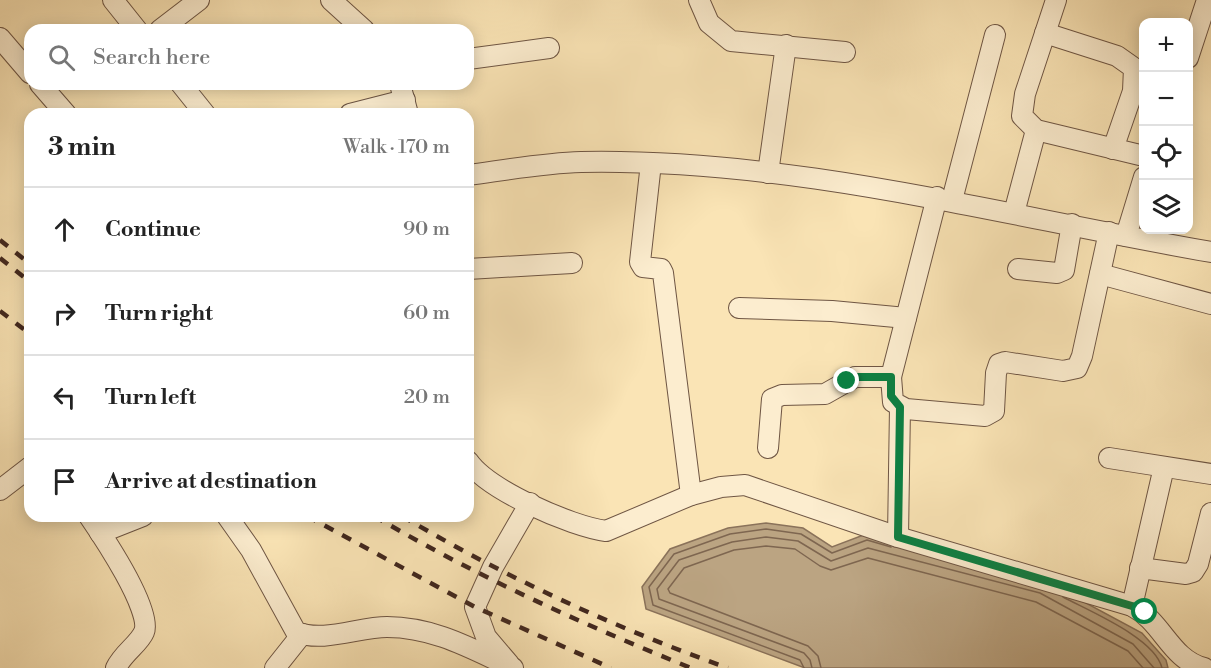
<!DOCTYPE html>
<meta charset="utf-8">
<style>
body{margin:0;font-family:"Libre Bodoni",serif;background:#f6f6f6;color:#222}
.controls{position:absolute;right:18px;top:18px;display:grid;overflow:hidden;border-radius:12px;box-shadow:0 3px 15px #0003}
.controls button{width:54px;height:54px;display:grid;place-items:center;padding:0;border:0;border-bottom:2px solid #e0e0e0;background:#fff;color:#222;font:30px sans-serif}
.stop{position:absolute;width:18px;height:18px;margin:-14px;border:4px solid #0b8043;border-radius:50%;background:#fff}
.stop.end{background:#0b8043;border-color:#fff;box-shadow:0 2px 6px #0008}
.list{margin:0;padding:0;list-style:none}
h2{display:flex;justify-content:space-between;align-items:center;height:78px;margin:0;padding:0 24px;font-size:26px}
h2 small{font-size:20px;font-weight:400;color:#767676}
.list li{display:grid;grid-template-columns:39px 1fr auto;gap:18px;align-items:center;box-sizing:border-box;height:84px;padding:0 24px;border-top:2px solid #e0e0e0}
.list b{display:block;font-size:22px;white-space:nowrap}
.list em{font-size:20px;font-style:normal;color:#767676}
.icon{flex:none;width:33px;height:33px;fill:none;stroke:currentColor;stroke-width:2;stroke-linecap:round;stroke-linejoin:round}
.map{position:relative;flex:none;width:1211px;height:668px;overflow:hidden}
.search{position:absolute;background:#fff;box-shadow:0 3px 15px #0003;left:24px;top:24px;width:450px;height:66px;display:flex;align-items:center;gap:15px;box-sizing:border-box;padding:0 21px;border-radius:18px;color:#767676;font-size:22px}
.panel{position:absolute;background:#fff;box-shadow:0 3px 15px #0003;left:24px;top:108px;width:450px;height:414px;border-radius:18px}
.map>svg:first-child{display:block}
</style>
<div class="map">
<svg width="1211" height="668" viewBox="0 0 1211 668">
<rect width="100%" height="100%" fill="#fae4b5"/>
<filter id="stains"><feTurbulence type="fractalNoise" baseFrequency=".00333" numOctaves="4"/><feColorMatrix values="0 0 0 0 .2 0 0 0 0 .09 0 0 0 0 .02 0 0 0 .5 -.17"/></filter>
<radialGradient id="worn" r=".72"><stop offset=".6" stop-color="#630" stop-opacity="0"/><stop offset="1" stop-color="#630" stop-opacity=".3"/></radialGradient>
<polygon fill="#bba482" stroke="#8a725a" stroke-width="1.5" points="766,523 803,528 832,547 866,534 1045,581 1142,633 1166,660 1168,668 805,668 646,609 642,587 670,549 728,528"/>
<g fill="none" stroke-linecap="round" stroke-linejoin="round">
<g stroke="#7e6650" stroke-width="1.5">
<path d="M1063 597C1089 611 1155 638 1162 668"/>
<polyline points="804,668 800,660 653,605 649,587 674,554 730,534 766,529 801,534 832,553 867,540 891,547"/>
<polyline points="812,668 810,660 804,653 659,599 657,589 679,560 732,542 766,537 798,541 831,561 868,548 1040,593 1133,644 1154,668"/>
<polyline points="821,668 818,656 808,646 670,593 668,589 684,568 734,550 766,546 795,549 820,566 831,570 868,558 1036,602 1128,651 1143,668"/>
</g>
<defs>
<g id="minor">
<polyline points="113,0 137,30"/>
<polyline points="331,0 364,30"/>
<polyline points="699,0 709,23 731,41 845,52"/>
<polyline points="1056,0 1025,94 1022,116 1036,130 1144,156"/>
<polyline points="160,30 199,0"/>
<polyline points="1045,33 1117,56 1134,68 1133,91 1113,149"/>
<polyline points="0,38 30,73"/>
<polyline points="1188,58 1207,0"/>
<polyline points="468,59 549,48"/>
<polyline points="40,84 66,114"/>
<polyline points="181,84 205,114"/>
<polyline points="400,84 408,114"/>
<polyline points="350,114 405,100"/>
<polyline points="651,163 640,262 643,267 661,269 663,273 691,495"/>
<polyline points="768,173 786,45"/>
<path d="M468 175C505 170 544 163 581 162 795 158 1002 216 1211 252"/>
<polyline points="952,200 995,35"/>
<polyline points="1014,213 1036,130"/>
<polyline points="1126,236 1144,177"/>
<polyline points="468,269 572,263"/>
<polyline points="1018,269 1057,273 1064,270 1072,224"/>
<polyline points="1100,274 1211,304"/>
<polyline points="739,308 832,311 906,318"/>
<polyline points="891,377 893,402 906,409 985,416 994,411 996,373 999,364 1005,362 1063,371 1077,368 1082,356 1109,232"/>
<polyline points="768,448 772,399 782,395 825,394 855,377 891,377 937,197"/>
<polyline points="1109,458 1211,474"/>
<path d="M468 461C488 490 570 526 606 531L691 495 721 487 745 485 898 537 1132 606C1163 622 1170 659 1204 668"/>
<polyline points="0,490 30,467"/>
<path d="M89 516C102 535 153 611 144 632 139 644 123 653 116 668"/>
<path d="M227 516 251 550 296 632C323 643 359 627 387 627 434 627 472 649 513 668"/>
<polyline points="100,533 143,516"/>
<polyline points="898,537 900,407"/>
<polyline points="1140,568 1186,574 1193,572 1198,564 1211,513"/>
<polyline points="1132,606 1164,467"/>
<polyline points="509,664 486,637 475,607 493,567 530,503"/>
<polyline points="275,668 302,634"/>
</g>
</defs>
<use href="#minor" stroke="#6f5644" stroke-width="22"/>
<use href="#minor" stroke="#fcedcf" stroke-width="20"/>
<g stroke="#41271e" stroke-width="4.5" stroke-dasharray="10 10" stroke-linecap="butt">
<polyline points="0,240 30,264"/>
<polyline points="0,258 30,282"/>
<polyline points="0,311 30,334"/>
<polyline points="307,516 475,607 611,668"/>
<path d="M374 516C476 576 582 624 691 668"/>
<path d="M402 516C505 577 615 628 728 668"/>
</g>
</g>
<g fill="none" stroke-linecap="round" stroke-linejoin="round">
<polyline stroke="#0b8043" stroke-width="8" points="847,381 855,377 891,377 891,396 900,407 898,537 1132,606 1145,612"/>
</g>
<rect width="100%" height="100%" filter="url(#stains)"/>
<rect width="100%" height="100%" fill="url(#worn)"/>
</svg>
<div class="controls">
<button>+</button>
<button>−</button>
<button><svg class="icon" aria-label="locate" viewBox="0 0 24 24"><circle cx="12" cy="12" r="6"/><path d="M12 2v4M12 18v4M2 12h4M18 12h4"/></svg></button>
<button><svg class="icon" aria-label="layers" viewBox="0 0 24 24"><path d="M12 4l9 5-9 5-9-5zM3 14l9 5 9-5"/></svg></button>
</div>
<div class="stop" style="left:1145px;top:612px"></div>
<div class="stop end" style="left:847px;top:381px"></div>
<div class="search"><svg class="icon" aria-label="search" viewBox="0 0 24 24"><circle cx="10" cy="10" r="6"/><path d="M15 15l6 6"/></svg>Search here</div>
<section class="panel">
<h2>3 min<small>Walk · 170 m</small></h2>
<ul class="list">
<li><svg class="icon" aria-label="ahead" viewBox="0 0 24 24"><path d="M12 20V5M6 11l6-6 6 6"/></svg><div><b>Continue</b></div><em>90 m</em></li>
<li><svg class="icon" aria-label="right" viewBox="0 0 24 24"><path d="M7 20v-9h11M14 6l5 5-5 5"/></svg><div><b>Turn right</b></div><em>60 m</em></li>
<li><svg class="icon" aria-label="left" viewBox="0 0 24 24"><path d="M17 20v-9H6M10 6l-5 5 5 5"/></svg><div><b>Turn left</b></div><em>20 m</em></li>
<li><svg class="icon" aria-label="arrive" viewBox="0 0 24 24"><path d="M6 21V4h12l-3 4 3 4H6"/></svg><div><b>Arrive at destination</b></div></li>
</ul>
</section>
</div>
